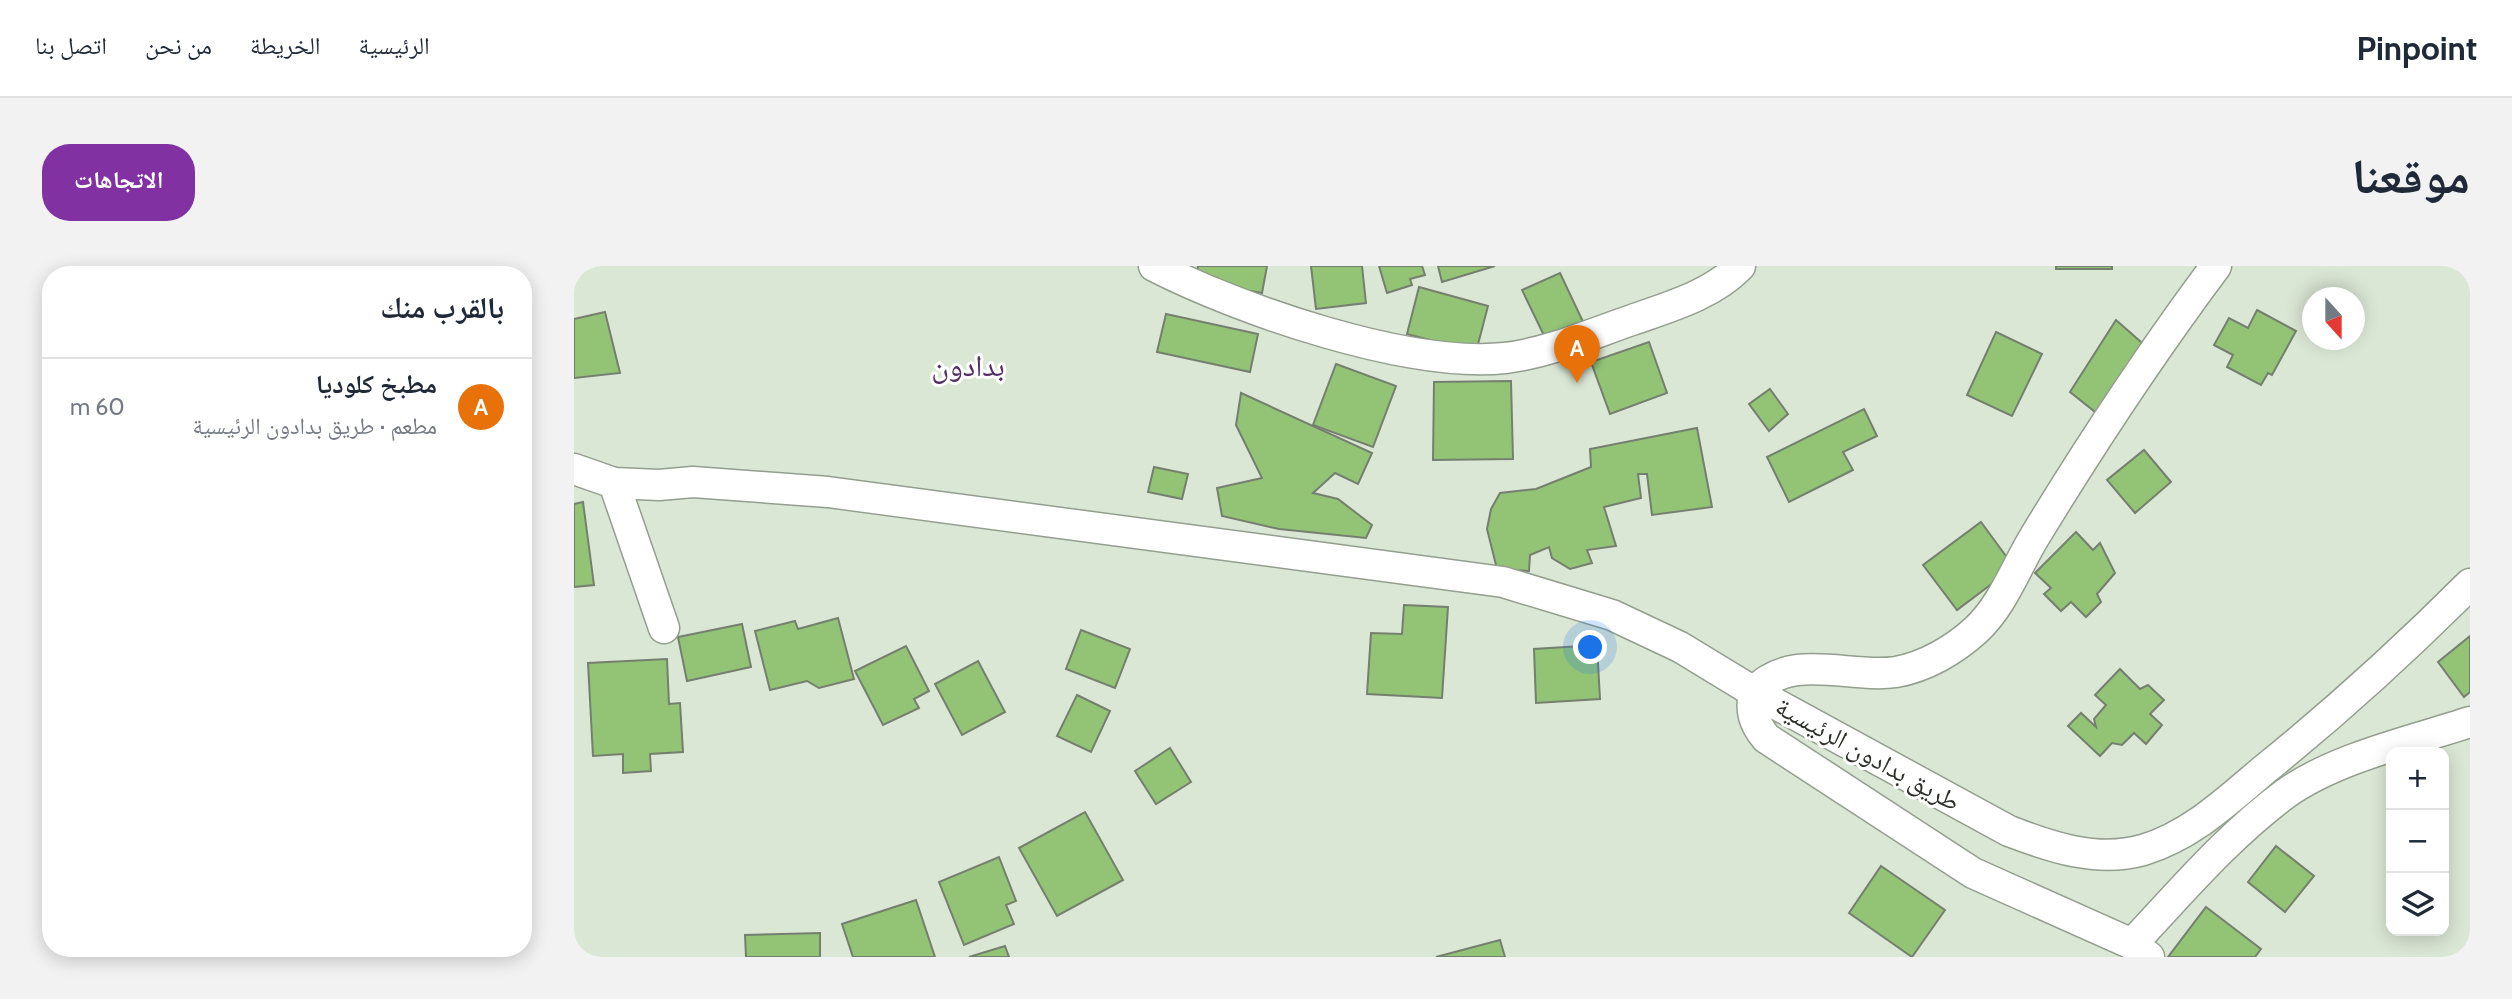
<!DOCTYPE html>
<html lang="ar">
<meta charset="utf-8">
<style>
body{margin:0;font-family:Cabin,"Noto Naskh Arabic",sans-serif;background:#f2f2f3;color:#1f2937;direction:rtl}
.controls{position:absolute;right:21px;bottom:21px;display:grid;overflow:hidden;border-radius:14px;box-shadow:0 4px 18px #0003}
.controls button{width:63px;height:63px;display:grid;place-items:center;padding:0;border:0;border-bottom:2px solid #e0e1e3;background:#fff;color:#1f2937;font:35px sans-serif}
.compass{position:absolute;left:1728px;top:21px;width:63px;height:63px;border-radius:50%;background:#fff;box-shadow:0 4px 18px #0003;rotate:159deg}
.you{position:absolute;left:1017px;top:382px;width:24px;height:24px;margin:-18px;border:5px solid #fff;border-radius:50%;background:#1a73e8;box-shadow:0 0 0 10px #1a73e833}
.badge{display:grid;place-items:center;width:46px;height:46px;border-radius:50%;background:#8131a1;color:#fff;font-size:23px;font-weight:700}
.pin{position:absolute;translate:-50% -58px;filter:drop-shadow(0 2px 4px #0008)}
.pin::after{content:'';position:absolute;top:37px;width:24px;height:21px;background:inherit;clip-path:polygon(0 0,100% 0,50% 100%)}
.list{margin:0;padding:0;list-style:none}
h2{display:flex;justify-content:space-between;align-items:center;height:91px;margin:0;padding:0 28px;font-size:30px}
h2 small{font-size:23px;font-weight:400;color:#747a83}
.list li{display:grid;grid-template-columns:46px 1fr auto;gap:21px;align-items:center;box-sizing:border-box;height:98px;padding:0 28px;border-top:2px solid #e0e1e3}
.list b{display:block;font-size:26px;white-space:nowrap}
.list p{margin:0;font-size:23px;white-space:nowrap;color:#747a83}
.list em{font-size:23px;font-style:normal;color:#747a83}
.icon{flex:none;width:38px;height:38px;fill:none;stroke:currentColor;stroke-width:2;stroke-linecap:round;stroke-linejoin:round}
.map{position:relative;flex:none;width:1896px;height:691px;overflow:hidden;direction:ltr;border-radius:28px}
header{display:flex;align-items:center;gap:42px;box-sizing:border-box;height:98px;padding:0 35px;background:#fff;border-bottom:2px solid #e0e1e3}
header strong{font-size:33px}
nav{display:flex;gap:38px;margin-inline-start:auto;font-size:24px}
.intro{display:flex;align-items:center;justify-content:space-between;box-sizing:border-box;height:168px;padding:0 42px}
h1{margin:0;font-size:49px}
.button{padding:18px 32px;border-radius:28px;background:#8131a1;color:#fff;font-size:24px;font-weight:700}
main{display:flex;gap:42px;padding:0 42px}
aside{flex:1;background:#fff;border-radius:28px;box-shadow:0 4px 18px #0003}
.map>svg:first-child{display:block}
</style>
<header>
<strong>Pinpoint</strong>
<nav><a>الرئيسية</a><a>الخريطة</a><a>من نحن</a><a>اتصل بنا</a></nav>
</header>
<div class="intro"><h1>موقعنا</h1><a class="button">الاتجاهات</a></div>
<main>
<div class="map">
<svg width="1896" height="691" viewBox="0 0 1896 691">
<rect width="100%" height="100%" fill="#dbe7d5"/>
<g fill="#93c476" stroke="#757f6f" stroke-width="2">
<polygon points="624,0 693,0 688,27 621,15"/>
<polygon points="737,0 788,0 792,37 742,43"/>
<polygon points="805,0 848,0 851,9 836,13 838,19 813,27"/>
<polygon points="864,0 921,0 868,16"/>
<rect x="1482" y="0" width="56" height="3"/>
<polygon points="986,7 1012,62 975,80 948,24"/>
<polygon points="845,21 914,40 902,86 833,68"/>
<polygon points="1683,44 1722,65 1698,109 1694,107 1687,119 1653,101 1659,89 1640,79 1655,52 1674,62"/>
<polygon points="31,46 46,107 0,112 0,53"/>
<polygon points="592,48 684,68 676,106 583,86"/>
<polygon points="1542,54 1576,84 1530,153 1496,126"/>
<polygon points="1422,66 1468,88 1438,150 1393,129"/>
<polygon points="1075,76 1093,127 1036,148 1017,96"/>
<polygon points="762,98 822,120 799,181 739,159"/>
<polygon points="937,115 939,193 859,194 860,116"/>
<polygon points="1196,123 1214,148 1195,165 1175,138"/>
<polygon points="667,127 798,187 784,218 761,207 739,227 764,233 798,259 792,272 705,263 648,250 643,222 688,212 662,159"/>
<polygon points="1290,143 1303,170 1269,186 1279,204 1215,236 1193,191"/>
<polygon points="1123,162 1138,241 1078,249 1073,208 1064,208 1067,232 1030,241 1042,280 1013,284 1018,297 996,303 978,292 975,281 956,289 955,305 923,303 913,263 917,243 926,227 962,223 1017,201 1016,183"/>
<polygon points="1570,184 1597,216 1561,247 1533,214"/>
<polygon points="580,201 614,208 608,233 574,226"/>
<polygon points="9,236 20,319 0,321 0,238"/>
<polygon points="1407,256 1440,301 1383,344 1349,299"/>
<polygon points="1502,266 1519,284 1526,277 1541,307 1523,328 1527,336 1512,351 1497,336 1487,345 1470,328 1477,322 1461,307"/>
<polygon points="830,339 874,341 868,432 793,428 797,367 828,368"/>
<polygon points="264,352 280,413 245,422 233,415 196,424 181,365 221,355 224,363"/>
<polygon points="168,358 177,401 113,415 104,371"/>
<polygon points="507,364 556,383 541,422 492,403"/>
<polygon points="1896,370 1896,426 1890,431 1864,396"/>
<polygon points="1023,379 1026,433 962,437 960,383"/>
<polygon points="332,380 355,425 340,433 345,442 309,459 281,405"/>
<polygon points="93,393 95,438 106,437 109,486 76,488 77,505 49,507 49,488 19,490 14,397"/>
<polygon points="404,395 431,446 388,469 361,418"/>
<polygon points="1546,403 1566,423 1574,419 1590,434 1576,448 1588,459 1572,478 1560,467 1548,479 1538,477 1526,490 1494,460 1507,447 1522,461 1520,453 1532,439 1521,429"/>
<polygon points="503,429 536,445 517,486 483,470"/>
<polygon points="596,482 617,516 582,538 561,505"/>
<polygon points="511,546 549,614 483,650 445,582"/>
<polygon points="1702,580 1740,610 1711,646 1674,616"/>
<polygon points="425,591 442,635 432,639 440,658 390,679 365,616"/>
<polygon points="1307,600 1371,644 1338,691 1275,647"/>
<polygon points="342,634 361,691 279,691 268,658"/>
<polygon points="1632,641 1687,683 1681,691 1594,691"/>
<polygon points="246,667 246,691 172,691 171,669"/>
<polygon points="926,674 931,691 862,691"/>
<polygon points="431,680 435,691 395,691"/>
</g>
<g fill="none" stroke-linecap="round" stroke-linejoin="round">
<defs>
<g id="street">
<path d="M580 0C666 44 834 102 931 92 974 87 1017 68 1058 54 1095 41 1138 29 1166 0"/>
<path d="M0 203 40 217 85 219 119 216 254 226 929 316 1038 349 1106 381 1180 426 1435 565C1477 581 1523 597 1569 584 1618 569 1653 535 1691 503 1763 445 1831 383 1896 318"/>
<polyline points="40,217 90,362"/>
<path d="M1180 426C1217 385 1275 413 1322 406 1351 401 1380 384 1402 364 1429 339 1442 301 1461 270 1517 178 1577 87 1642 0"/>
<path d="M1180 426C1176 445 1180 457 1192 472L1399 607 1558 678 1575 691"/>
<path d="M1558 678C1606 627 1654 570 1711 528 1761 492 1838 475 1896 456"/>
</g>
</defs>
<use href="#street" stroke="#939e8e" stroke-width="33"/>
<use href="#street" stroke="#fff" stroke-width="30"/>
</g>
<g text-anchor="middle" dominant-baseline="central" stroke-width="6" stroke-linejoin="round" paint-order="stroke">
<g font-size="26" fill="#2d312a" stroke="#fff">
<text transform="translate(1294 488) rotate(29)">طريق بدادون الرئيسية</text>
</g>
<g font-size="30" fill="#542d65" stroke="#fff">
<text x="394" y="99">بدادون</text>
</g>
</g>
</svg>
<div class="controls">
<button>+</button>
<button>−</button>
<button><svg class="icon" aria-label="layers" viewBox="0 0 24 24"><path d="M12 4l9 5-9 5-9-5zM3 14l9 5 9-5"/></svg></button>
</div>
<svg class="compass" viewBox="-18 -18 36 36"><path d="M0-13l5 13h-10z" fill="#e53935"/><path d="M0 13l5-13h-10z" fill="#747a83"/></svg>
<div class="you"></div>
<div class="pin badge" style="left:1003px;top:117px;background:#e8710a">A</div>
</div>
<aside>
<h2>بالقرب منك<small></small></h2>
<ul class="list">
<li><span class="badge" style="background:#e8710a">A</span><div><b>مطبخ كلوديا</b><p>مطعم · طريق بدادون الرئيسية</p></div><em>60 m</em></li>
</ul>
</aside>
</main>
